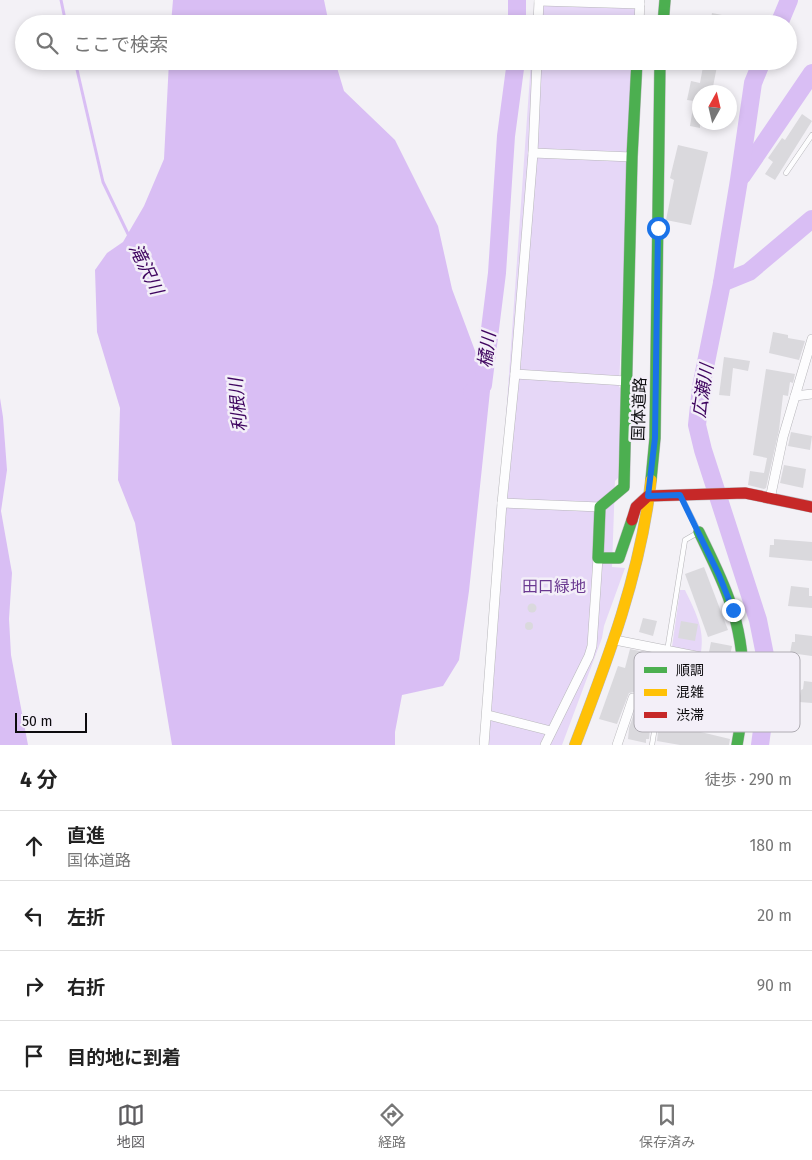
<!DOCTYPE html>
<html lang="ja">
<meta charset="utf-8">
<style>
body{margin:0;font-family:"Fira Sans","Noto Sans JP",sans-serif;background:#f6f6f6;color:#222}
.compass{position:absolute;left:692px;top:85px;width:45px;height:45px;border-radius:50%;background:#fff;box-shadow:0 2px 8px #0003;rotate:8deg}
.scale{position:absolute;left:15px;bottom:12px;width:72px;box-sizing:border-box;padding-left:5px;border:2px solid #0c0b0e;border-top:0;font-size:14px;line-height:18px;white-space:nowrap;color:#0c0b0e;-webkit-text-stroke:4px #f3eff8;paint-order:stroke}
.stop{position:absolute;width:15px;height:15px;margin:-11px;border:4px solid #1a73e8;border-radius:50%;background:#fff}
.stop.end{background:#1a73e8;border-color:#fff;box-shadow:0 1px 5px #0008}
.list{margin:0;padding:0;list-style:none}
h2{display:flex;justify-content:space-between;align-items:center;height:65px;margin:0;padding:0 20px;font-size:21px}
h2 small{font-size:16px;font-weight:400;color:#767676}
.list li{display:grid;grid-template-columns:32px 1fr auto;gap:15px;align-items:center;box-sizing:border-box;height:70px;padding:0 20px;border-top:1px solid #e0e0e0}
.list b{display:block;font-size:19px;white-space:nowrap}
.list p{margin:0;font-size:16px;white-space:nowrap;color:#767676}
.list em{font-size:16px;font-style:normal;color:#767676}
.icon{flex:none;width:28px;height:28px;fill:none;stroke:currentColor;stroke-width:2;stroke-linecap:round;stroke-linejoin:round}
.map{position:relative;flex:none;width:812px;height:745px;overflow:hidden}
.search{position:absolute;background:#fff;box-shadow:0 2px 8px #0003;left:15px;right:15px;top:15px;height:55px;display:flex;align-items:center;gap:12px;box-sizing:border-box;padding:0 18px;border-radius:28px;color:#767676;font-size:19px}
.sheet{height:345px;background:#fff}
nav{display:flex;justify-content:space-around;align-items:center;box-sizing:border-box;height:70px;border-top:1px solid #e0e0e0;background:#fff;font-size:14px;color:#767676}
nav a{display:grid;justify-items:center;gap:2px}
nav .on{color:#5d5c5f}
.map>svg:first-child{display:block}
</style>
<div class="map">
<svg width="812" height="745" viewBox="0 0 812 745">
<rect width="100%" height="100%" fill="#f3f1f6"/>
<g fill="#e6d7f7">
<polygon points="536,0 636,0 635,24 534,24"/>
<polygon points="531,61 633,61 619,387 621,388 618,478 615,481 612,567 625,568 604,626 602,638 562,745 483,745"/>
<path d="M680 590H685C695 611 705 629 701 652L672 647Z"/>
</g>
<g fill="#d9bef4">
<polygon points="173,0 324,0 329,24 171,24"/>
<polygon points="169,61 335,61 344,91 395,140 438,226 452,289 490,391 469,591 459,660 443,686 402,695 395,732 395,745 172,745 135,523 118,480 120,408 97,332 95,270 107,253 123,242 144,206 164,159"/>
<polygon points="0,398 3,417 7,470 1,511 12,573 9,619 11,655 28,745 0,745"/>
</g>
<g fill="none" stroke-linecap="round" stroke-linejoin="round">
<g stroke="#d9bef4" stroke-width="3">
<polyline points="61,0 66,24"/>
<polyline points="75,61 103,182 129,236"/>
</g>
<g stroke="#d9bef4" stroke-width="18">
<polyline points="517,24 517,0"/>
<polyline points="779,24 789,0"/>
<polyline points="742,176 812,73"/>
<polyline points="722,283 749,272 812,219"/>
<polyline points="472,392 483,385 497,273 506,136 516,61"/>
<polyline points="760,745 765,708 766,660 758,620 703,450 697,425 701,387 722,283 739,180 753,83 762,61"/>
</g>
</g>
<g fill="#dad9dd">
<polygon points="712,13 727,16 725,24 710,24"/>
<polygon points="704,61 718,61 712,92 700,92 700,128 690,126 694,101 687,100 691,81 700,83"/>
<polygon points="802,114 812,121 775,180 765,174 773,162 768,158 782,138 785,140"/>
<polygon points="678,145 708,152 691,225 666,220 674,180 670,178"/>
<polygon points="773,332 788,335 788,338 805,341 799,360 769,353"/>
<polygon points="724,357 750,361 748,371 733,368 730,396 719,395"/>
<polygon points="766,369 795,374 793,383 790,382 788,396 783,395 779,430 766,488 764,489 748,485 750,471 764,473 767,458 753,455"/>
<polygon points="791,432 812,436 810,450 788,446"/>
<polygon points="784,465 806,469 803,488 780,483"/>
<polygon points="774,539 812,542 812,561 769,557 770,545 774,545"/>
<polygon points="704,567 728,630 708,637 685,574"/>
<polygon points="791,586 809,588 809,596 812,596 812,608 788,606"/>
<circle cx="532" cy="608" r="4.5"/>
<polygon points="643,618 657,621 653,636 639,632"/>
<polygon points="681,621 698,624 695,641 678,638"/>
<circle cx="529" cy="626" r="4"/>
<polygon points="795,634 812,636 812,656 790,653 792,642 795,642"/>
<polygon points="711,642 732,646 730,656 709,652"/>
<polygon points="630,649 659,655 650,696 634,692 629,693 617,724 599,719 618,666 625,668"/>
<polygon points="804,681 812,682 812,703 799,702 801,690 803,689"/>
<polygon points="637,705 650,709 646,728 650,729 649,739 646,739 646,743 628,739 629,728"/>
<polygon points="663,723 730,739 729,745 680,745 657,741 658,731 662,731"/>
</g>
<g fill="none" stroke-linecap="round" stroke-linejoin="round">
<defs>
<g id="lane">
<polyline points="786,173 812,135"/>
<polyline points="652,745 685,540 699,532 681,496"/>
</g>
<g id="street">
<polyline points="539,1 640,4"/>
<polyline points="538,24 539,0"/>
<polyline points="639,24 640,0"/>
<polyline points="533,153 632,157"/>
<polyline points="515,374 626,381"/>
<polyline points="795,396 812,394"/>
<polyline points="770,499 783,437 812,339"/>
<polyline points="502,503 600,507"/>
<polyline points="615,640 741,665"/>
<polyline points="488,715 551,731"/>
<polyline points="484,745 502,503 515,374 533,153 537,61"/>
<polyline points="545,745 589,656 592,646 598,558"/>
<polyline points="617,745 633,698 658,704"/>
</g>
<g id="fast">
<polyline points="663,24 665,0"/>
<polyline points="651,480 655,438 660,61"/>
<polyline points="632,520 619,558 598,558 600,507 624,487 632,157 637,61"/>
<path d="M699 532C710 555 722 578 730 602 746 647 746 698 737 745"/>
</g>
<path id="slow" d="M575 745C608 659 641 572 651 480"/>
<polyline id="jam" points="632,520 636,507 648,496 745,493 812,507"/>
</defs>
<use href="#lane" stroke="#b8b7bb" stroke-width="5.5"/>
<use href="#street" stroke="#b8b7bb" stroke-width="10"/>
<use href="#fast" stroke="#b8b7bb" stroke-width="12"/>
<use href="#slow" stroke="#b8b7bb" stroke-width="12"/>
<use href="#jam" stroke="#b8b7bb" stroke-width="12"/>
<use href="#lane" stroke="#fdfdfe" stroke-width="4.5"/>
<use href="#street" stroke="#fdfdfe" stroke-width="9"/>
<use href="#fast" stroke="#4caf50" stroke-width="11"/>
<use href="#slow" stroke="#ffc107" stroke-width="11"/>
<use href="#jam" stroke="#c62828" stroke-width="11"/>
</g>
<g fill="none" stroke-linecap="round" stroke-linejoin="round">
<polyline stroke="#1a73e8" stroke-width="6" points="658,228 655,438 648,496 680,495 719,575 733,610"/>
</g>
<g text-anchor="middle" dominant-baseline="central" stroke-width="5" stroke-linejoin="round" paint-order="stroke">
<g font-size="16" fill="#0c0b0e" stroke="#f3eff8">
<text transform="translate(639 409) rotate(-88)">国体道路</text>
</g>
<g font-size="16" fill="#6a3990" stroke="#f3eff8">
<text x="554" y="586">田口緑地</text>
</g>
<g font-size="18" font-style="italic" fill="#3e045f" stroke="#f3eff8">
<text transform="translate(146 269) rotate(64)">滝沢川</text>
<text transform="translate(487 350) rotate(-83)">橘川</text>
<text transform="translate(703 391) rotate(-81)">広瀬川</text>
<text transform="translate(238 405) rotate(-95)">利根川</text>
</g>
</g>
<rect x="634" y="652" width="166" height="80" rx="8" fill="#f3eff8" stroke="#aeabb2" stroke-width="1"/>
<rect x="644" y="667" width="23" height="6" fill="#4caf50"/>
<rect x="644" y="689" width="23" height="7" fill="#ffc107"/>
<rect x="644" y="712" width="23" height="6" fill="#c62828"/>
<g font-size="14" fill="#0c0b0e">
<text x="676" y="675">順調</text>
<text x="676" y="697">混雑</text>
<text x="676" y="720">渋滞</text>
</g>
</svg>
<svg class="compass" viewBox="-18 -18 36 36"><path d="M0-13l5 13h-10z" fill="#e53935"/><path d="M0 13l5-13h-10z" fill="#767676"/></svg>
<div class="scale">50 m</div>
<div class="stop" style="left:658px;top:228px"></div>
<div class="stop end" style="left:733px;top:610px"></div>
<div class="search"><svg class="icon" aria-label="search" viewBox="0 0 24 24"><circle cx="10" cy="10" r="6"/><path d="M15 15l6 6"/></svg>ここで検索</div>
</div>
<section class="sheet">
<h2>4 分<small>徒歩 · 290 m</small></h2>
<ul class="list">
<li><svg class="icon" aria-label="ahead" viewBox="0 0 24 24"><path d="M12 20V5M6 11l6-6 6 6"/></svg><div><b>直進</b><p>国体道路</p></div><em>180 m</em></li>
<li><svg class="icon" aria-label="left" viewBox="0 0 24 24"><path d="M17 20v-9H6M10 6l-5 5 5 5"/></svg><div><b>左折</b></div><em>20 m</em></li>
<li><svg class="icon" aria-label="right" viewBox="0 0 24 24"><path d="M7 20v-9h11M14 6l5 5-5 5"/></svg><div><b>右折</b></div><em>90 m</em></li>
<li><svg class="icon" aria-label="arrive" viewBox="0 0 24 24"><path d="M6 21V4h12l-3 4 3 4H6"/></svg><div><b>目的地に到着</b></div></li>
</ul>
</section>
<nav>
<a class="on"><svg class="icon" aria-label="map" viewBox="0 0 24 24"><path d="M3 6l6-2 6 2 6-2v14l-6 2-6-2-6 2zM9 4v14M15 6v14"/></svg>地図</a>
<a><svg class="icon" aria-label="directions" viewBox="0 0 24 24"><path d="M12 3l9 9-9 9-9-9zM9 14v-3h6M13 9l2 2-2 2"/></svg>経路</a>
<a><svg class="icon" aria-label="saved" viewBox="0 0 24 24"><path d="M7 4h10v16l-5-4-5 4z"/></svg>保存済み</a>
</nav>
